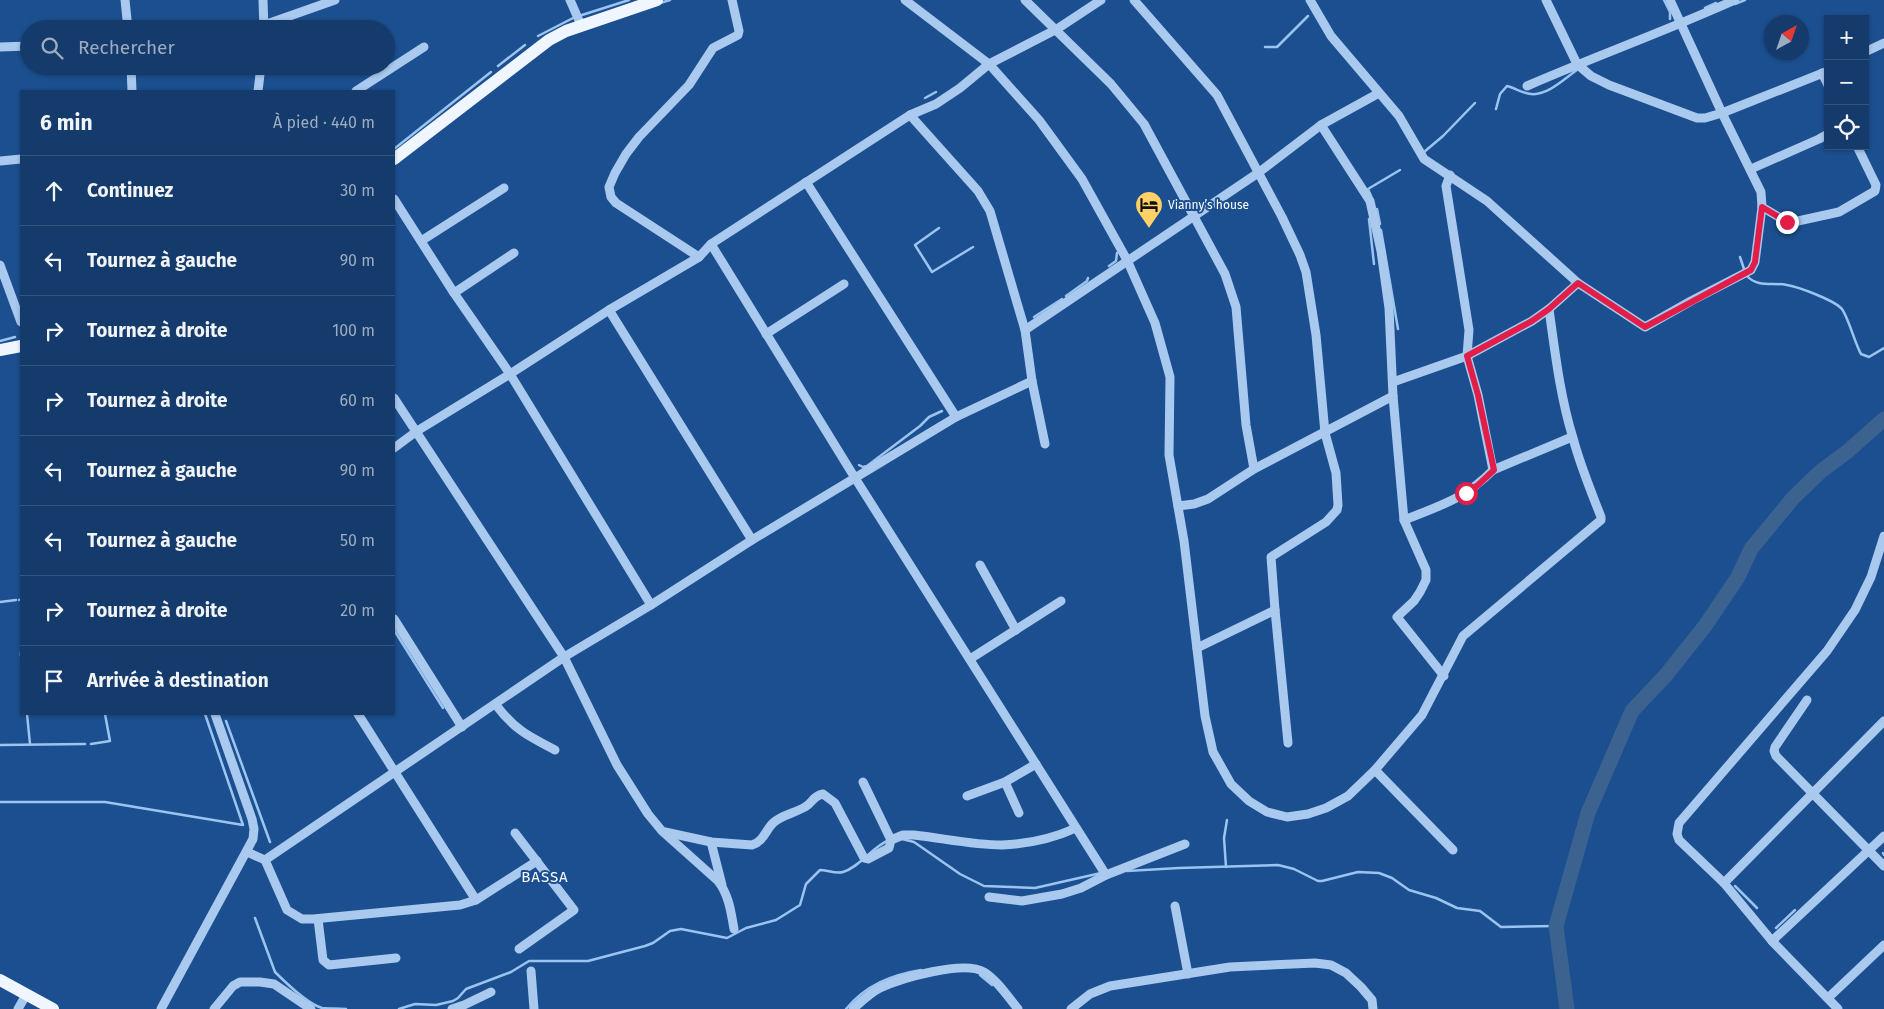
<!DOCTYPE html>
<html lang="fr">
<meta charset="utf-8">
<style>
body{margin:0;font-family:"Fira Sans",sans-serif;background:#214673;color:#f1f3f6}
.controls{position:absolute;right:15px;top:15px;display:grid;overflow:hidden;border-radius:0px;box-shadow:0 1px 4px #0004}
.controls button{width:45px;height:45px;display:grid;place-items:center;padding:0;border:0;border-bottom:1px solid #33557e;background:#143b6b;color:#f1f3f6;font:25px sans-serif}
.compass{position:absolute;left:1764px;top:15px;width:45px;height:45px;border-radius:50%;background:#143b6b;box-shadow:0 1px 4px #0004;rotate:40deg}
.stop{position:absolute;width:15px;height:15px;margin:-11px;border:4px solid #e11d48;border-radius:50%;background:#fff}
.stop.end{background:#e11d48;border-color:#fff;box-shadow:0 1px 5px #0008}
.list{margin:0;padding:0;list-style:none}
h2{display:flex;justify-content:space-between;align-items:center;height:65px;margin:0;padding:0 20px;font-size:21px}
h2 small{font-size:16px;font-weight:400;color:#9dadc1}
.list li{display:grid;grid-template-columns:32px 1fr auto;gap:15px;align-items:center;box-sizing:border-box;height:70px;padding:0 20px;border-top:1px solid #33557e}
.list b{display:block;font-size:19px;white-space:nowrap}
.list em{font-size:16px;font-style:normal;color:#9dadc1}
.icon{flex:none;width:28px;height:28px;fill:none;stroke:currentColor;stroke-width:2;stroke-linecap:round;stroke-linejoin:round}
.map{position:relative;flex:none;width:1884px;height:1009px;overflow:hidden}
.search{position:absolute;background:#143b6b;box-shadow:0 1px 4px #0004;left:20px;top:20px;width:375px;height:55px;display:flex;align-items:center;gap:12px;box-sizing:border-box;padding:0 18px;border-radius:28px;color:#9dadc1;font-size:19px}
.panel{position:absolute;background:#143b6b;box-shadow:0 1px 4px #0004;left:20px;top:90px;width:375px;height:625px;border-radius:0px}
.map>svg:first-child{display:block}
</style>
<div class="map">
<svg width="1884" height="1009" viewBox="0 0 1884 1009">
<rect width="100%" height="100%" fill="#1b4f8f"/>
<g fill="none" stroke-linecap="round" stroke-linejoin="round">
<g stroke="#9cc4f0" stroke-width="2.5">
<polyline points="1664,0 1670,12 1670,19"/>
<polyline points="660,3 670,0"/>
<polyline points="1735,4 1745,0"/>
<polyline points="1705,8 1716,3"/>
<polyline points="582,15 629,0"/>
<polyline points="538,36 575,17"/>
<polyline points="1265,47 1277,47 1308,16"/>
<polyline points="498,66 525,45"/>
<polyline points="925,98 936,92"/>
<path d="M1496 109 1500 94 1507 86C1515 88 1522 93 1531 94 1547 96 1564 79 1577 70"/>
<polyline points="394,149 491,72"/>
<polyline points="1424,152 1443,136 1475,103"/>
<polyline points="1371,196 1368,189 1400,170"/>
<polyline points="1377,209 1380,224"/>
<polyline points="1371,218 1369,219 1374,264"/>
<polyline points="939,228 915,245 932,272 973,247"/>
<polyline points="1381,230 1398,329"/>
<polyline points="1740,257 1745,272"/>
<polyline points="1109,266 1116,261 1117,253"/>
<path d="M1747 276C1758 288 1773 282 1787 285 1799 287 1833 300 1841 308 1847 313 1855 344 1861 354L1869 357 1884 348"/>
<polyline points="1066,296 1087,281 1088,278"/>
<polyline points="1034,317 1062,299"/>
<polyline points="0,341 15,337"/>
<polyline points="859,465 863,467 867,466 920,426 929,417 942,411"/>
<polyline points="19,600 21,599"/>
<polyline points="0,602 16,600"/>
<polyline points="394,630 443,708"/>
<polyline points="21,652 21,656"/>
<polyline points="27,714 30,744"/>
<polyline points="226,721 270,842"/>
<polyline points="91,744 110,741 105,714"/>
<polyline points="0,745 85,744"/>
<polyline points="0,802 105,802 243,825 205,714"/>
<polyline points="902,839 914,842 960,874 984,886 1035,888 1101,873"/>
<polyline points="1883,853 1884,855"/>
<polyline points="1226,867 1224,838 1227,820"/>
<polyline points="1127,871 1179,868 1278,865 1294,869 1318,881 1322,881 1358,872 1379,873 1392,878 1409,890 1436,898 1457,908 1480,911 1501,927 1556,926"/>
<polyline points="1735,886 1757,908"/>
<path d="M255 918 275 972C285 982 308 1004 322 1008 330 1009 338 1008 346 1009"/>
<polyline points="1776,928 1795,910"/>
<polyline points="980,975 992,985"/>
<path d="M399 1009 415 1004 436 1005 453 1001 458 998 466 989 511 972 529 961H588L645 946 653 943 670 931 681 929 727 938 746 928 776 920 800 905 806 884 820 870C827 870 836 874 843 872 860 867 872 847 889 840"/>
<path d="M846 1009C866 985 891 975 921 970"/>
</g>
<polyline stroke="#3c6290" stroke-width="15" points="1567,1009 1556,926 1588,813 1632,711 1666,675 1705,626 1738,577 1751,549 1793,498 1820,472 1848,451 1884,419"/>
<g stroke="#a9c9ee" stroke-width="9">
<polyline points="125,0 128,29"/>
<polyline points="263,0 264,29"/>
<polyline points="570,0 581,25"/>
<path d="M905 0 989 64 1039 120 1082 179 1127 260 1155 323 1170 377 1169 455 1184 541 1205 716 1213 752 1231 784 1249 801 1267 812 1287 817 1308 814 1326 808 1348 796 1375 770 1422 715 1463 636 1601 520V517C1591 491 1580 465 1573 438 1560 396 1555 352 1549 309"/>
<polyline points="1025,0 1111,84 1144,124 1225,274 1236,307 1246,425 1254,469"/>
<polyline points="1134,0 1217,95 1282,217 1300,255 1306,272 1316,335 1325,433 1336,473 1338,505 1337,510 1326,522 1271,557 1275,610"/>
<polyline points="1310,0 1331,36 1399,116 1424,159 1487,201 1578,283 1645,327 1691,301 1751,270 1755,262 1762,207 1761,192 1722,113 1670,0"/>
<polyline points="1546,0 1577,64 1591,76 1609,85 1697,118 1705,118 1722,113 1828,71"/>
<polyline points="264,25 335,0"/>
<polyline points="0,47 29,46"/>
<polyline points="1865,52 1884,43"/>
<polyline points="131,66 132,91"/>
<polyline points="1822,73 1828,85"/>
<path d="M1527 86C1596 56 1666 31 1735 0"/>
<polyline points="258,91 261,66"/>
<polyline points="356,91 424,47"/>
<polyline points="910,115 978,191 990,211 1025,330 1032,381 1045,444"/>
<polyline points="1321,125 1370,201 1381,251 1389,308 1393,396 1404,520 1426,570 1426,580 1420,592 1414,601 1397,617 1444,676"/>
<polyline points="0,161 21,159"/>
<polyline points="1751,169 1819,139 1828,134"/>
<polyline points="806,182 956,417"/>
<polyline points="394,199 454,293 510,374 651,605"/>
<polyline points="1762,207 1787,222 1798,221 1839,212 1875,191 1876,185 1857,146"/>
<polyline points="421,241 504,188"/>
<polyline points="711,244 855,478 1106,875"/>
<polyline points="699,257 616,203 611,197 609,187 615,173 626,154 639,137 689,85 713,48 738,35 739,31 732,0"/>
<polyline points="0,265 21,322"/>
<polyline points="454,293 514,253"/>
<polyline points="609,310 752,540"/>
<polyline points="1025,330 1258,173 1321,125 1379,93"/>
<polyline points="766,334 844,284"/>
<polyline points="1393,382 1467,356 1532,321 1549,309 1578,283"/>
<path d="M394 398 564 657 617 765 648 814 662 831 718 881C729 895 731 912 734 929"/>
<polyline points="394,448 417,431 510,374 609,310 699,257 711,244 910,115 936,104 960,88 989,64 1057,29 1101,0"/>
<polyline points="1493,470 1572,437"/>
<polyline points="1178,506 1194,504 1208,499 1254,469 1393,396"/>
<path d="M1404 520C1440 506 1466 498 1493 470L1478 395 1467 356 1469 330 1446 186 1450 175"/>
<polyline points="980,565 1016,630"/>
<polyline points="394,619 462,727"/>
<polyline points="1197,648 1275,610 1288,743"/>
<polyline points="970,659 1061,601"/>
<polyline points="1807,700 1775,747 1774,751 1776,756 1884,866"/>
<path d="M496 705C514 729 528 736 555 750"/>
<polyline points="358,714 476,900"/>
<polyline points="1375,770 1453,850"/>
<polyline points="1005,782 1019,813"/>
<polyline points="967,796 1005,782 1036,764"/>
<path d="M665 832 711 842 752 845C764 841 765 831 773 823 781 815 795 813 805 807 813 803 812 796 823 794L835 803 864 858 868 859 889 848 891 840 863 782"/>
<polyline points="515,833 574,910 519,949"/>
<path d="M891 840 903 835H914C942 838 973 845 1002 845 1027 844 1054 838 1076 828"/>
<polyline points="711,842 722,885"/>
<polyline points="247,852 265,860 564,657 651,605 752,540 956,417 1032,381"/>
<polyline points="265,860 287,910 302,919 313,919 460,905 476,900 537,861"/>
<polyline points="1724,883 1884,721"/>
<polyline points="989,897 1022,901 1062,894 1081,888 1106,875 1185,844"/>
<polyline points="1175,906 1188,974"/>
<polyline points="318,919 323,960 329,965 396,958"/>
<polyline points="1772,941 1884,836"/>
<polyline points="531,971 534,1009"/>
<polyline points="1828,998 1884,945"/>
<polyline points="18,1009 26,995"/>
<polyline points="161,1009 253,839 254,829 252,819 215,714"/>
<polyline points="214,1009 233,986 240,982 260,982 274,984 311,1009"/>
<polyline points="452,1009 464,1005 491,992"/>
<path d="M853 1009C862 1001 870 993 880 988 901 978 964 960 984 972 998 981 1008 997 1018 1009"/>
<polyline points="1071,1009 1090,994 1110,986 1230,967 1315,963 1331,965 1346,973 1361,987 1372,1000 1373,1009"/>
<polyline points="1838,1009 1772,941 1724,883 1679,840 1677,834 1679,823 1827,651 1855,610 1871,577 1884,536"/>
</g>
<g stroke="#f0f6ff" stroke-width="12">
<polyline points="394,159 549,40 566,31 657,0"/>
<polyline points="0,350 21,346"/>
<polyline points="0,980 53,1009"/>
</g>
</g>
<g fill="none" stroke-linecap="round" stroke-linejoin="round">
<polyline stroke="#e11d48" stroke-width="6" points="1466,493 1478,485 1494,470 1478,395 1467,356 1532,321 1549,309 1578,283 1645,327 1751,270 1755,262 1762,207 1787,222"/>
</g>
<defs>
<symbol id="hotel-pin" viewBox="-11 -11 22 30"><path d="M0 17L-7.5 6A9.5 9.5 0 1 1 7.5 6Z" fill="#ffd166" stroke="#1b4f8f"/><path d="M-6-4.5h1.5V1H6V5H4.5V3h-9V5H-6ZM-4 0a1.8 1.8 0 1 1 3.6 0ZM.5 0V-2.5h3Q6-2.5 6 0Z" fill="#111"/></symbol>
</defs>
<g fill-rule="evenodd">
<use href="#hotel-pin" x="1133" y="189" width="32" height="43"/>
</g>
<g text-anchor="middle" dominant-baseline="central" stroke-width="4" stroke-linejoin="round" paint-order="stroke">
<g font-size="12" fill="#fff" stroke="#1b4f8f" text-anchor="start">
<text x="1168" y="205">Vianny’s house</text>
</g>
<g font-size="15" letter-spacing="1" fill="#fff" stroke="#1b4f8f">
<text x="545" y="877">BASSA</text>
</g>
</g>
</svg>
<div class="controls">
<button>+</button>
<button>−</button>
<button><svg class="icon" aria-label="locate" viewBox="0 0 24 24"><circle cx="12" cy="12" r="6"/><path d="M12 2v4M12 18v4M2 12h4M18 12h4"/></svg></button>
</div>
<svg class="compass" viewBox="-18 -18 36 36"><path d="M0-13l5 13h-10z" fill="#e53935"/><path d="M0 13l5-13h-10z" fill="#9dadc1"/></svg>
<div class="stop" style="left:1466px;top:493px"></div>
<div class="stop end" style="left:1787px;top:222px"></div>
<div class="search"><svg class="icon" aria-label="search" viewBox="0 0 24 24"><circle cx="10" cy="10" r="6"/><path d="M15 15l6 6"/></svg>Rechercher</div>
<section class="panel">
<h2>6 min<small>À pied · 440 m</small></h2>
<ul class="list">
<li><svg class="icon" aria-label="ahead" viewBox="0 0 24 24"><path d="M12 20V5M6 11l6-6 6 6"/></svg><div><b>Continuez</b></div><em>30 m</em></li>
<li><svg class="icon" aria-label="left" viewBox="0 0 24 24"><path d="M17 20v-9H6M10 6l-5 5 5 5"/></svg><div><b>Tournez à gauche</b></div><em>90 m</em></li>
<li><svg class="icon" aria-label="right" viewBox="0 0 24 24"><path d="M7 20v-9h11M14 6l5 5-5 5"/></svg><div><b>Tournez à droite</b></div><em>100 m</em></li>
<li><svg class="icon" aria-label="right" viewBox="0 0 24 24"><path d="M7 20v-9h11M14 6l5 5-5 5"/></svg><div><b>Tournez à droite</b></div><em>60 m</em></li>
<li><svg class="icon" aria-label="left" viewBox="0 0 24 24"><path d="M17 20v-9H6M10 6l-5 5 5 5"/></svg><div><b>Tournez à gauche</b></div><em>90 m</em></li>
<li><svg class="icon" aria-label="left" viewBox="0 0 24 24"><path d="M17 20v-9H6M10 6l-5 5 5 5"/></svg><div><b>Tournez à gauche</b></div><em>50 m</em></li>
<li><svg class="icon" aria-label="right" viewBox="0 0 24 24"><path d="M7 20v-9h11M14 6l5 5-5 5"/></svg><div><b>Tournez à droite</b></div><em>20 m</em></li>
<li><svg class="icon" aria-label="arrive" viewBox="0 0 24 24"><path d="M6 21V4h12l-3 4 3 4H6"/></svg><div><b>Arrivée à destination</b></div></li>
</ul>
</section>
</div>
